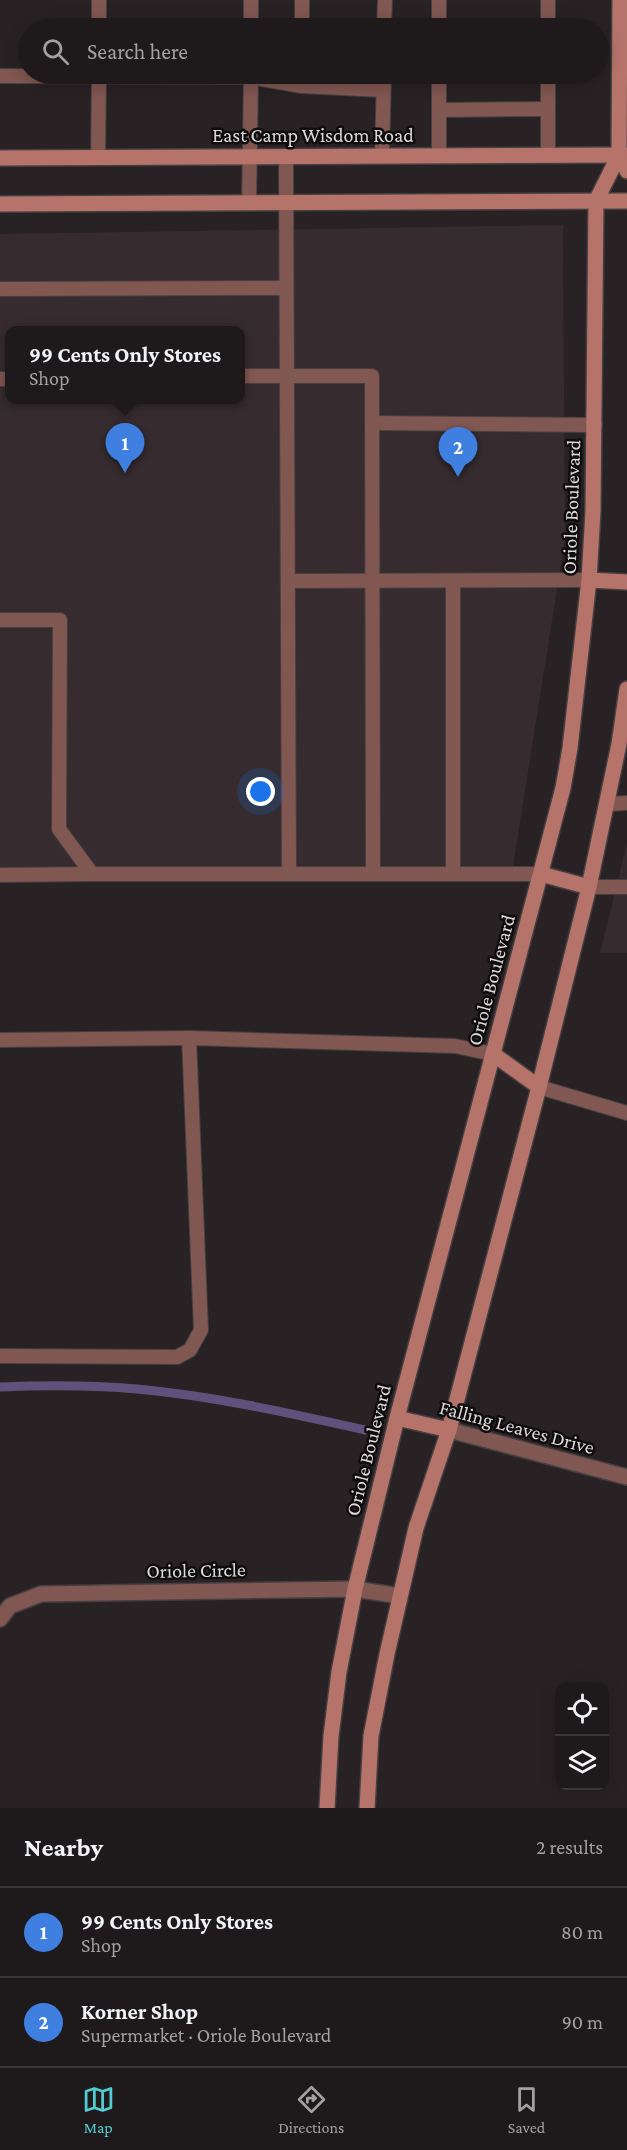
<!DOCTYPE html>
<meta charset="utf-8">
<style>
body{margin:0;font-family:"Crimson Pro",serif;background:#262324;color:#f1f3f6}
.controls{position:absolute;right:18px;bottom:18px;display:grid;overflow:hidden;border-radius:12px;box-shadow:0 3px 15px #0003}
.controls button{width:54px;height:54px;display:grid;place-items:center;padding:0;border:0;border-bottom:2px solid #3c383a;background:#1e1a1b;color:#f1f3f6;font:30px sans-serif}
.you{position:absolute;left:261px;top:792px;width:21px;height:21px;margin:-15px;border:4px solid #fff;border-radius:50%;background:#1a73e8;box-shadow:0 0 0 9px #1a73e833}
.badge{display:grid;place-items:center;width:39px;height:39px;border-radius:50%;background:#51ccd3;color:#fff;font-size:20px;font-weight:700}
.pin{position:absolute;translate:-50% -50px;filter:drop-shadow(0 2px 3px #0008)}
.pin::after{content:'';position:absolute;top:32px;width:21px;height:18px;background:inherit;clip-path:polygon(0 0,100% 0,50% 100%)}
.popup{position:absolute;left:5px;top:326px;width:240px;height:78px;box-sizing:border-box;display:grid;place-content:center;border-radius:12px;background:#1e1a1b;filter:drop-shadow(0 2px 4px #0005);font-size:20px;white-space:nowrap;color:#a1a1a3}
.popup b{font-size:22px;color:#f1f3f6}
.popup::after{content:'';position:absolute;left:50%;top:100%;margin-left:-12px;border:12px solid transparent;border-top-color:#1e1a1b}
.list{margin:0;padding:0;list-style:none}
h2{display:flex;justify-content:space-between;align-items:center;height:78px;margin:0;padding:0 24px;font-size:26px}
h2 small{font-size:20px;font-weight:400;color:#a1a1a3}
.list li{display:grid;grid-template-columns:39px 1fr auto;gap:18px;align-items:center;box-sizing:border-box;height:90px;padding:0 24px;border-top:2px solid #3c383a}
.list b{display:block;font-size:22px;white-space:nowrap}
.list p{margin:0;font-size:20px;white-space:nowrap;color:#a1a1a3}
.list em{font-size:20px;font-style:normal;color:#a1a1a3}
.icon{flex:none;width:33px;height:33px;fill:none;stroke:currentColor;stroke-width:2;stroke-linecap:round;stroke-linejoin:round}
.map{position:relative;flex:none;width:627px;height:1808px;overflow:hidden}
.search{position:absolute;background:#1e1a1b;box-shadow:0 3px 15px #0003;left:18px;right:18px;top:18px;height:66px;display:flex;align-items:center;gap:15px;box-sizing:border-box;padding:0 21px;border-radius:33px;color:#a1a1a3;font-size:22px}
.sheet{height:258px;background:#1e1a1b}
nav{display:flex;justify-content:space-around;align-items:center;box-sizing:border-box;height:84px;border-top:2px solid #3c383a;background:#1e1a1b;font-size:16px;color:#a1a1a3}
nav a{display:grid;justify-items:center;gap:3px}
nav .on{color:#51ccd3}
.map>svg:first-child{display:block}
</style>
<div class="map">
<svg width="627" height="1808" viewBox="0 0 627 1808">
<rect width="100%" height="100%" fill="#282224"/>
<g fill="#362b2e" fill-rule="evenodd">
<path d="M563 225 565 539 511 879 0 881V234ZM9 330H240V400H9Z"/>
<polygon points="627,843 627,953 600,953 610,913"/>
</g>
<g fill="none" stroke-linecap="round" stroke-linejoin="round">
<path stroke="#5c527b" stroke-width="9" d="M0 1387C46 1385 91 1385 137 1389 214 1396 289 1413 365 1430"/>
<defs>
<g id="lane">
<polyline points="251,0 251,28"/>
<polyline points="548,0 548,28"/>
<polyline points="99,28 99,0"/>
<polyline points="302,28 302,0"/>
<polyline points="384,28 385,0"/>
<polyline points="439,28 439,0"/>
<polyline points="251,74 251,77 301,86 383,90"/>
<polyline points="548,74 548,155"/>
<polyline points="0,76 251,77 249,203"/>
<polyline points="439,110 548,109"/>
<polyline points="439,155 439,74"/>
<polyline points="286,156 289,874"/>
<polyline points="382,156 384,74"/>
<polyline points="98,157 99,74"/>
<polyline points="0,289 286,288"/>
<polyline points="240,376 372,376 373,873"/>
<polyline points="0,379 9,379"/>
<polyline points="372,423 595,425"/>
<polyline points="288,581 589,580"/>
<polyline points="453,581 453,873"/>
<polyline points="0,620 60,620 59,829 92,874 541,874"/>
<polyline points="607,804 627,803"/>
<polyline points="0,875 92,874"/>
<polyline points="589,887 627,887"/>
<polyline points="0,1040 189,1038"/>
<polyline points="539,1087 627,1113"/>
<polyline points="0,1356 177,1357 190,1350 201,1330 189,1038 455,1046 493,1054"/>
</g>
<g id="street">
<polyline points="449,1430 627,1477"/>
<polyline points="0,1619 10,1606 41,1594 355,1589 400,1596"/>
</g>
<g id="secondary">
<polyline points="620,0 619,155 627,171"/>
<polyline points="0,158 627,155"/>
<polyline points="0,204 627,201"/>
<polyline points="589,580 627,582"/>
<polyline points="541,874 589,887"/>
<polyline points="493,1054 539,1087"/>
<polyline points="397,1418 449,1430"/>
<polyline points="327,1808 331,1736 339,1672 355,1589 397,1418 563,788 570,748 589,580 593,511 596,201 619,155"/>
<polyline points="367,1808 371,1736 387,1654 416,1528 449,1430 539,1087 589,887 619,744 627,689"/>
</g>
</defs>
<use href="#lane" stroke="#453f41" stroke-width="16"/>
<use href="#street" stroke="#453f41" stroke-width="18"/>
<use href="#secondary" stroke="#453f41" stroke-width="18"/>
<use href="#lane" stroke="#815751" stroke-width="14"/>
<use href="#street" stroke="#815751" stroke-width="15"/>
<use href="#secondary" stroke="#b6736a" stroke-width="15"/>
</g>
<g text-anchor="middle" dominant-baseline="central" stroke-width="5" stroke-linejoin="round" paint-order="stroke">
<g font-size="20" fill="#dcd8d9" stroke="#0f0c0d">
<text x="313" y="135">East Camp Wisdom Road</text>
<text transform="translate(571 507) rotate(-88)">Oriole Boulevard</text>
<text transform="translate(491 980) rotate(-75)">Oriole Boulevard</text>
<text transform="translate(517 1427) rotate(15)">Falling Leaves Drive</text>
<text transform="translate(368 1450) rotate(-76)">Oriole Boulevard</text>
<text transform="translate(196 1570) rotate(-1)">Oriole Circle</text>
</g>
</g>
</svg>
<div class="controls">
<button><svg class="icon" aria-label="locate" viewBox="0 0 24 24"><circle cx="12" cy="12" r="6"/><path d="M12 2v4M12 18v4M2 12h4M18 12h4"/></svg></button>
<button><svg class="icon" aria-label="layers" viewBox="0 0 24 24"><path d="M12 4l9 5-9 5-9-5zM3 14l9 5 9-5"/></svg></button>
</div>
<div class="you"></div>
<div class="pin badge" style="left:125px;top:473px;background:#3f7fe0">1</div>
<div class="popup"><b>99 Cents Only Stores</b>Shop</div>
<div class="pin badge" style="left:458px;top:477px;background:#3f7fe0">2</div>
<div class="search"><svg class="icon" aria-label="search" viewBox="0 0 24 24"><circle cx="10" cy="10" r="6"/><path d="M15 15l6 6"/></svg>Search here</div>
</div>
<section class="sheet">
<h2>Nearby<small>2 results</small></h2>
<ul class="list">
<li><span class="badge" style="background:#3f7fe0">1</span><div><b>99 Cents Only Stores</b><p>Shop</p></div><em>80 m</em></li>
<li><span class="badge" style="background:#3f7fe0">2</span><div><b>Korner Shop</b><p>Supermarket · Oriole Boulevard</p></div><em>90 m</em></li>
</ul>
</section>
<nav>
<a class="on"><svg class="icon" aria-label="map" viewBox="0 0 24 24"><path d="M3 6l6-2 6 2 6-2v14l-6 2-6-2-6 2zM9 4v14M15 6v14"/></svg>Map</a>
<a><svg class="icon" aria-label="directions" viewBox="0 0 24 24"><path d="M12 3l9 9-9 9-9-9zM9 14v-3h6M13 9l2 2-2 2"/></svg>Directions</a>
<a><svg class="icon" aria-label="saved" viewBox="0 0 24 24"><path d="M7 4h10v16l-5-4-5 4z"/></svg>Saved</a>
</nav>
